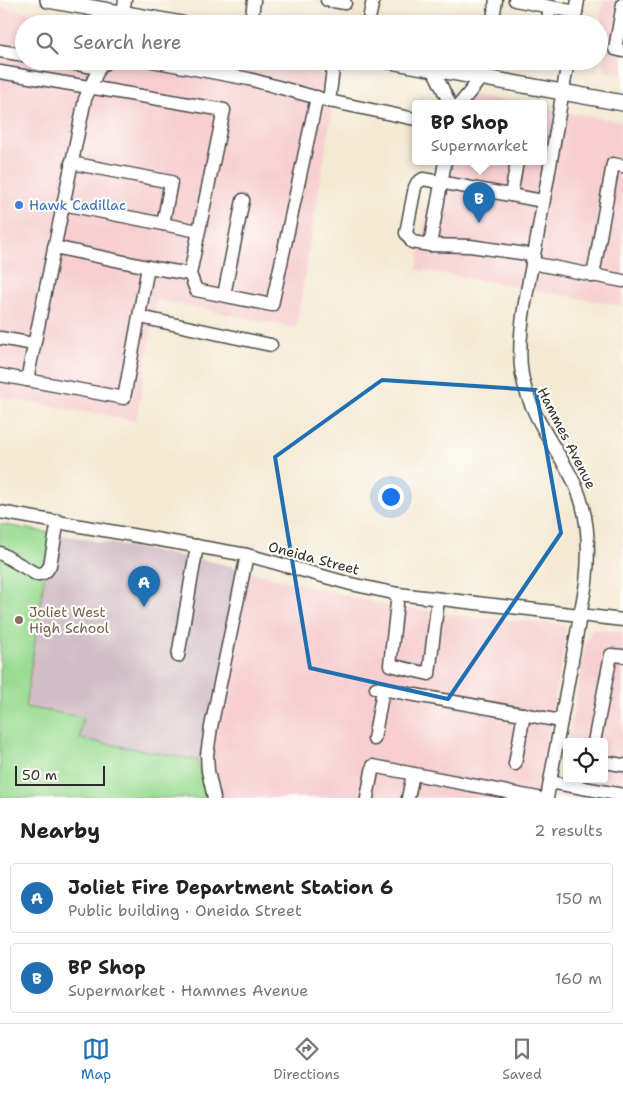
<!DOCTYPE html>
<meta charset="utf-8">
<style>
body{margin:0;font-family:"Shantell Sans",sans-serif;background:#f2f2f2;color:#222}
.controls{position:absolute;right:15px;bottom:15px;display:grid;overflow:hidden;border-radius:5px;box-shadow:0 2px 8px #0003}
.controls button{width:45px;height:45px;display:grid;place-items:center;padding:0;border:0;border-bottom:1px solid #e0e0e0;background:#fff;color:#222;font:25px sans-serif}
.scale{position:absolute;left:15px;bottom:12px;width:90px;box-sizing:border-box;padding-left:5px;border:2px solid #2b2b2b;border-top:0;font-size:14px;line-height:18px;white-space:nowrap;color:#2b2b2b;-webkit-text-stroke:4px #fdfcf7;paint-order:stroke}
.you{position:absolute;left:390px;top:496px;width:18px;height:18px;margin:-12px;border:4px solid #fff;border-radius:50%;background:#1a73e8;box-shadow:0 0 0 8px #1a73e833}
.badge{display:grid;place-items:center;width:32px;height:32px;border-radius:50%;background:#1f6fb2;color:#fff;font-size:16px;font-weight:700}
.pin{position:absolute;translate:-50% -41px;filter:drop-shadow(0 1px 2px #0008)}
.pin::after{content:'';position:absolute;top:26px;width:18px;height:15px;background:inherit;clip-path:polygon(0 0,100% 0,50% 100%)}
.popup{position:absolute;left:412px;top:100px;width:135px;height:65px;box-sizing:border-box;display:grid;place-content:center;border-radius:5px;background:#fff;filter:drop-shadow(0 1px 4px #0005);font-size:16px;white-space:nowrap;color:#767676}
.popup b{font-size:19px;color:#222}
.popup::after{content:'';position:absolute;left:50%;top:100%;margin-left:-10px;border:10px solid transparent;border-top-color:#fff}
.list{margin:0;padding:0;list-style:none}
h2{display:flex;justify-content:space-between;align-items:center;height:65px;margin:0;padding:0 20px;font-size:21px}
h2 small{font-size:16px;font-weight:400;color:#767676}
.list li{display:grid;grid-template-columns:32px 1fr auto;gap:15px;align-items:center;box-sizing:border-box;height:70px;margin:0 10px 10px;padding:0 10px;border:1px solid #e0e0e0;border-radius:5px}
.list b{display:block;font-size:19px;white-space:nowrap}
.list p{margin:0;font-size:16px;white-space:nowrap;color:#767676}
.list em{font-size:16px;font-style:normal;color:#767676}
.icon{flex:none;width:28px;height:28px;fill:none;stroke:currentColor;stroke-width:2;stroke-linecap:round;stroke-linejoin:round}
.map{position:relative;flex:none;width:623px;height:798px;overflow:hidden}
.search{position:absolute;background:#fff;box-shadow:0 2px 8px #0003;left:15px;right:15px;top:15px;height:55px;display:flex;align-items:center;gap:12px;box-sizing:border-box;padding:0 18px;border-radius:28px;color:#767676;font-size:19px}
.sheet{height:225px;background:#fff}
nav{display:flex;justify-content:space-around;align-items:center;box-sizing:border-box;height:70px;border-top:1px solid #e0e0e0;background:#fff;font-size:14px;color:#767676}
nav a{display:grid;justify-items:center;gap:2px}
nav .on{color:#1f6fb2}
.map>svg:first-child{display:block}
</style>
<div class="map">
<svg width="623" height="798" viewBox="0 0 623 798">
<rect width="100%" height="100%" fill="#fdfcf7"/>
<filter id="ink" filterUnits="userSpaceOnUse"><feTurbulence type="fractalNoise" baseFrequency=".02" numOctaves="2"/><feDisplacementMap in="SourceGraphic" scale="10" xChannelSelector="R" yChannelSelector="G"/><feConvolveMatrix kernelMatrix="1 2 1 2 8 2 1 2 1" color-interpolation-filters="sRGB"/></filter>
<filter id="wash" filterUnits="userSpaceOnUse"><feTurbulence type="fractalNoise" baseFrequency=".0096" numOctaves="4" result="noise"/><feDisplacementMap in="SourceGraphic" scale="20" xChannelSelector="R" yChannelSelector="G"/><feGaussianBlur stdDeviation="1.12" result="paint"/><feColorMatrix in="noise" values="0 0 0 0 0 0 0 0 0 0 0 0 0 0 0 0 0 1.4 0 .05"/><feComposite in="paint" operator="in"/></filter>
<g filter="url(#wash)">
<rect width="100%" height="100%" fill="#f4ead4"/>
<g fill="#f7cfd1">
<polygon points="604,0 623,0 623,75 604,71 606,53 599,51 599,26"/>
<polygon points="0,7 92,24 24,24 24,61 292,61 339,70 296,328 157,300 136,421 0,397"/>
<polygon points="447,91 523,104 445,104"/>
<polygon points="543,108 623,122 623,306 417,269 435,162 543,162"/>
<polygon points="0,524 211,748 251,572 385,605 460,616 557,624 565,627 566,636 536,798 0,798"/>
<polygon points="592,629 623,632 623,798 557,798 567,746 567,779 604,779 604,742 568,742 587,638"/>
</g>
<polygon fill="#d2bdc6" points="51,533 214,562 251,572 211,748 197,760 80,739 25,707"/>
<polygon fill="#9adb92" stroke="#62835e" points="0,524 51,533 25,707 83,717 80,739 197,760 208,798 0,798"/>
</g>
<g filter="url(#ink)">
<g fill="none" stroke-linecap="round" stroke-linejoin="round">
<defs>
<g id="minor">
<polyline points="327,0 345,3"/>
<polyline points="515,0 576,12"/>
<polyline points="623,4 615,49 623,51"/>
<polyline points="121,24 125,0"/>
<polyline points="251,24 254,0"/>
<polyline points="368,24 373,0"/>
<polyline points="492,24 496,0"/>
<polyline points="547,24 550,7"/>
<polyline points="574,24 578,0"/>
<polyline points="0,51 24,55"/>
<polyline points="60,61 99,68 107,61"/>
<polyline points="152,61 249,79 329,101"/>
<polyline points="334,61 329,101 415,119"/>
<polyline points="433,69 450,104"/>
<polyline points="0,72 224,110 190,274 196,290 272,305 317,97"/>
<polyline points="460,104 481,78"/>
<polyline points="71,163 171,182 163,224"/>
<polyline points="511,195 517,162"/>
<polyline points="63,204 198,231"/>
<polyline points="430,245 445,162"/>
<polyline points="54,247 148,267"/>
<polyline points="534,255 470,246 430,245 412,242 406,233 415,187 417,183 423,179 543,201"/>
<polyline points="532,263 623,281"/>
<polyline points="593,276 613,164 623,166"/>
<polyline points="224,295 243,200"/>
<polyline points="140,317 271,345"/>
<polyline points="0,338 34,344"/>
<polyline points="0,375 27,380 85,99 99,68"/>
<polyline points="27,380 124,398 148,267 190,274"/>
<polyline points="0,512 247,555 351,584 398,594 623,620"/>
<path d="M0 553 36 574C44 574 47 572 50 565L58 521"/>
<polyline points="398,594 390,665 429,674 438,599"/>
<polyline points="178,656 197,546"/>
<polyline points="376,688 561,721"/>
<polyline points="374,739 383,690"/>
<polyline points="594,742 611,655 623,656"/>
<polyline points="604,762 623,765"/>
<polyline points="515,764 524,714"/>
<polyline points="550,782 623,795"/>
<polyline points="214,798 208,771 207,755 211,727 247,555"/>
<polyline points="367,798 373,766 538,798"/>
<polyline points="408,798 413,774"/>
<path d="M547 798 586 583C590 546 589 510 571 476 553 443 529 413 522 375 516 339 527 291 534 255 546 190 557 126 568 61"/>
</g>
<g id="major">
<polyline points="48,0 182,24"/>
<polyline points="390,61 623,103"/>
</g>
</defs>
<use href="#minor" stroke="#494844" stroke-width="15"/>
<use href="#major" stroke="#494844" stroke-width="18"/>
<use href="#minor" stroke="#fff" stroke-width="12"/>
<use href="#major" stroke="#fff" stroke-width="15"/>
</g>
</g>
<path fill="none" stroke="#1f6fb2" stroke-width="4" stroke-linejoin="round" d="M382 380 536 390 561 533 448 699 310 668 275 457Z"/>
<circle fill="#3f7fe0" stroke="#fdfcf7" stroke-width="2" cx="19" cy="205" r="5"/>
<circle fill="#8d6e63" stroke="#fdfcf7" stroke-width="2" cx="19" cy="620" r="5"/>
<g text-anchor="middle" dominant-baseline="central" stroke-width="4.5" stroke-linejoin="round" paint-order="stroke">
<g font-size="14" fill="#366cbe" stroke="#fdfcf7" text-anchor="start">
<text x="29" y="205">Hawk Cadillac</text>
</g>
<g font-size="14" fill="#2b2b2b" stroke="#fdfcf7">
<text transform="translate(567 438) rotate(63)">Hammes Avenue</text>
<text transform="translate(314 558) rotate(15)">Oneida Street</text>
</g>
<g font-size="14" fill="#785e54" stroke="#fdfcf7" text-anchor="start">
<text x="29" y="612">Joliet West<tspan x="29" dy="16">High School</tspan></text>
</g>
</g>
</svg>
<div class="controls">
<button><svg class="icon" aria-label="locate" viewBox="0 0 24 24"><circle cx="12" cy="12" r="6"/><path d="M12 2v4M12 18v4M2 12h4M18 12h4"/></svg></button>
</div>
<div class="scale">50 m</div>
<div class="you"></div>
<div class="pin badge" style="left:144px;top:607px">A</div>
<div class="pin badge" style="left:479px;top:223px">B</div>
<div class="popup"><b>BP Shop</b>Supermarket</div>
<div class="search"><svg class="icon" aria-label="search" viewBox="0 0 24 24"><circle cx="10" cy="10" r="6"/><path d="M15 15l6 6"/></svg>Search here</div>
</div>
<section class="sheet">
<h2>Nearby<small>2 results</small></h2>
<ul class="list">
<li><span class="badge">A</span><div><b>Joliet Fire Department Station 6</b><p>Public building · Oneida Street</p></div><em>150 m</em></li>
<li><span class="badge">B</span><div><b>BP Shop</b><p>Supermarket · Hammes Avenue</p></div><em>160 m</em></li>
</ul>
</section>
<nav>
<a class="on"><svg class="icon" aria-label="map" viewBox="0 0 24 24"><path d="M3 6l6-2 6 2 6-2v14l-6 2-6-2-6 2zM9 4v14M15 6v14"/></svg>Map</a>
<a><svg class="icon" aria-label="directions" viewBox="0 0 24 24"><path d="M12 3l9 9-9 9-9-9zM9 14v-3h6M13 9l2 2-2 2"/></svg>Directions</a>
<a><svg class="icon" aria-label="saved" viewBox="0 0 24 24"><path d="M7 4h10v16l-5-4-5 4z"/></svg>Saved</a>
</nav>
